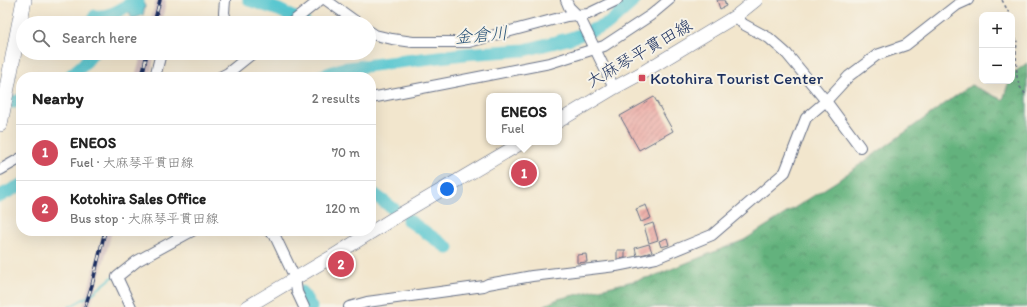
<!DOCTYPE html>
<meta charset="utf-8">
<style>
body{margin:0;font-family:Itim,"Klee One",sans-serif;background:#f6f6f6;color:#222}
.controls{position:absolute;right:12px;top:12px;display:grid;overflow:hidden;border-radius:8px;box-shadow:0 4px 16px #0002}
.controls button{width:36px;height:36px;display:grid;place-items:center;padding:0;border:0;border-bottom:1px solid #e0e0e0;background:#fff;color:#222;font:20px sans-serif}
.you{position:absolute;left:447px;top:189px;width:14px;height:14px;margin:-10px;border:3px solid #fff;border-radius:50%;background:#1a73e8;box-shadow:0 0 0 6px #1a73e833}
.badge{display:grid;place-items:center;width:26px;height:26px;border-radius:50%;background:#d1495b;color:#fff;font-size:13px;font-weight:700}
.pin{position:absolute;translate:-50% -50%;border:2px solid #fff;box-shadow:0 1px 4px #0006}
.popup{position:absolute;left:486px;top:93px;width:76px;height:52px;box-sizing:border-box;display:grid;place-content:center;border-radius:8px;background:#fff;filter:drop-shadow(0 1px 3px #0005);font-size:13px;white-space:nowrap;color:#767676}
.popup b{font-size:15px;color:#222}
.popup::after{content:'';position:absolute;left:50%;top:100%;margin-left:-8px;border:8px solid transparent;border-top-color:#fff}
.list{margin:0;padding:0;list-style:none}
h2{display:flex;justify-content:space-between;align-items:center;height:52px;margin:0;padding:0 16px;font-size:17px}
h2 small{font-size:13px;font-weight:400;color:#767676}
.list li{display:grid;grid-template-columns:26px 1fr auto;gap:12px;align-items:center;box-sizing:border-box;height:56px;padding:0 16px;border-top:1px solid #e0e0e0}
.list b{display:block;font-size:15px;white-space:nowrap}
.list p{margin:0;font-size:13px;white-space:nowrap;color:#767676}
.list em{font-size:13px;font-style:normal;color:#767676}
.icon{flex:none;width:22px;height:22px;fill:none;stroke:currentColor;stroke-width:2;stroke-linecap:round;stroke-linejoin:round}
.map{position:relative;flex:none;width:1027px;height:307px;overflow:hidden}
.search{position:absolute;background:#fff;box-shadow:0 4px 16px #0002;left:16px;top:16px;width:360px;height:44px;display:flex;align-items:center;gap:10px;box-sizing:border-box;padding:0 14px;border-radius:22px;color:#767676;font-size:15px}
.panel{position:absolute;background:#fff;box-shadow:0 4px 16px #0002;left:16px;top:72px;width:360px;height:164px;border-radius:16px}
.map>svg:first-child{display:block}
</style>
<div class="map">
<svg width="1027" height="307" viewBox="0 0 1027 307">
<defs>
<pattern id="forest-crowns" width="20" height="18" patternUnits="userSpaceOnUse"><rect width="20" height="18" fill="#64b27d"/><path d="M2 6a3 3 0 1 1 6 0M12 15a3 3 0 1 1 6 0" fill="none" stroke="#52916a"/></pattern>
<pattern id="water-ripples" width="26" height="14" patternUnits="userSpaceOnUse"><rect width="26" height="14" fill="#5ac7d0"/><path d="M2 4q2-2 4 0t4 0M15 11q2-2 4 0t4 0" fill="none" stroke="#4aa2ac"/></pattern>
<pattern id="building-hatch" width="6" height="6" patternUnits="userSpaceOnUse"><rect width="6" height="6" fill="#edb1aa"/><path d="M-1 1l2-2M0 6l6-6M5 7l2-2" fill="none" stroke="#bf908e"/></pattern>
</defs>
<rect width="100%" height="100%" fill="#f7f3e8"/>
<filter id="ink" filterUnits="userSpaceOnUse"><feTurbulence type="fractalNoise" baseFrequency=".025" numOctaves="2"/><feDisplacementMap in="SourceGraphic" scale="8" xChannelSelector="R" yChannelSelector="G"/><feConvolveMatrix kernelMatrix="1 2 1 2 8 2 1 2 1" color-interpolation-filters="sRGB"/></filter>
<filter id="wash" filterUnits="userSpaceOnUse"><feTurbulence type="fractalNoise" baseFrequency=".012" numOctaves="4" result="noise"/><feDisplacementMap in="SourceGraphic" scale="16" xChannelSelector="R" yChannelSelector="G"/><feGaussianBlur stdDeviation="0.9" result="paint"/><feColorMatrix in="noise" values="0 0 0 0 0 0 0 0 0 0 0 0 0 0 0 0 0 1.4 0 .05"/><feComposite in="paint" operator="in"/></filter>
<g filter="url(#wash)">
<rect width="100%" height="100%" fill="#f2e6cd"/>
<g fill="#d2bfc0">
<polygon points="156,0 166,0 162,23 150,23"/>
<polygon points="142,53 155,53 150,77 135,77"/>
<polygon points="103,231 112,231 105,257 90,307 83,307 98,255"/>
</g>
<polygon fill="url(#forest-crowns)" stroke="#40706e" points="1027,63 1027,307 541,307 558,299 654,276 744,240 837,181 971,85 1003,100 1009,81 1012,81 1012,74"/>
<polygon fill="url(#water-ripples)" stroke="#3a7b97" points="143,3 145,6 143,15 132,19 128,10"/>
<g fill="none" stroke-linecap="round" stroke-linejoin="round">
<g stroke="#5ac7d0" stroke-width="2">
<polyline points="338,77 341,69"/>
<polyline points="172,237 180,231"/>
<polyline points="69,307 92,294 114,276"/>
</g>
<g stroke="#5ac7d0" stroke-width="13">
<polyline points="249,0 279,10 305,23"/>
<path d="M95 23V16C112 18 123 7 138 0"/>
<polyline points="69,77 83,65 93,53"/>
<polyline points="319,77 341,69 356,67 464,54 525,50 571,38 608,24 635,0"/>
<polyline points="14,102 21,100"/>
<polyline points="371,192 395,210"/>
<polyline points="0,196 21,185"/>
<polyline points="408,220 448,248"/>
<polyline points="302,292 311,307"/>
</g>
</g>
<g id="blocks">
<g fill="url(#building-hatch)">
<polygon points="717,0 724,0 726,6 720,9"/>
<polygon points="654,97 673,131 639,150 620,116"/>
<polygon points="646,205 651,218 641,222 636,209"/>
<polygon points="653,223 658,240 649,243 644,226"/>
<polygon points="667,238 669,245 661,247 659,241"/>
<polygon points="649,244 652,252 637,256 635,248"/>
<polygon points="617,250 625,250 625,258 617,259"/>
<polygon points="586,254 587,262 577,263 577,255"/>
</g>
</g>
</g>
<g filter="url(#ink)">
<use href="#blocks" fill-opacity="0" stroke="#666f85" stroke-width="1"/>
<g fill="none" stroke-linecap="round" stroke-linejoin="round">
<defs>
<g id="minor">
<polyline points="225,0 224,13 227,23"/>
<polyline points="326,0 358,23"/>
<polyline points="566,0 569,7 578,16 581,20 614,88"/>
<polyline points="736,16 743,24 769,38 787,54 826,101 860,147"/>
<polyline points="291,23 320,0"/>
<polyline points="369,31 375,35 392,39 413,42 469,42 567,16 588,14 617,0"/>
<polyline points="155,77 161,53"/>
<polyline points="220,77 228,73 253,53"/>
<polyline points="371,98 550,63 604,46 651,15 669,0"/>
<polyline points="0,170 21,158"/>
<polyline points="269,231 274,234 295,278 297,292 304,307"/>
<polyline points="131,307 117,277 137,261 192,231"/>
<polyline points="349,307 367,302 484,286 488,284 532,276 616,266 656,258 712,235 785,172 806,118 826,101 849,76 877,55 906,45 957,5 968,0"/>
</g>
<g id="major">
<polyline points="559,121 614,88 640,74 736,16 756,0"/>
<polyline points="247,307 333,256 394,218 523,142"/>
</g>
<polyline id="highway" points="0,124 24,0"/>
</defs>
<use href="#minor" stroke="#666f85" stroke-width="12"/>
<use href="#major" stroke="#666f85" stroke-width="14"/>
<use href="#highway" stroke="#666f85" stroke-width="16"/>
<g stroke="#666f85" stroke-width="1.5" stroke-dasharray="3 3" stroke-linecap="butt">
<polyline points="1002,0 1010,15"/>
<polyline points="1012,28 1017,42 1016,53 1017,79 1020,87 1027,96"/>
</g>
<use href="#minor" stroke="#fff" stroke-width="10"/>
<use href="#major" stroke="#fff" stroke-width="13"/>
<use href="#highway" stroke="#fff" stroke-width="15"/>
<defs>
<g id="rail">
<polyline points="154,23 160,0"/>
<polyline points="142,77 147,53"/>
<polyline points="85,307 92,285 105,231"/>
</g>
</defs>
<use href="#rail" stroke="#1b2f5e" stroke-width="3.5"/>
<use href="#rail" stroke="#f7f3e8" stroke-width="2" stroke-dasharray="6" stroke-linecap="butt"/>
</g>
</g>
<rect fill="#d1495b" stroke="#f7f3e8" stroke-width="1.5" x="638" y="74" width="8" height="8" rx="2"/>
<g text-anchor="middle" dominant-baseline="central" stroke-width="4" stroke-linejoin="round" paint-order="stroke">
<g font-size="17" fill="#1b2f5e" stroke="#f7f3e8">
<text transform="translate(639 53) rotate(-30)">大麻琴平貫田線</text>
</g>
<g font-size="17" fill="#1b2f5e" stroke="#f7f3e8" text-anchor="start">
<text x="650" y="78">Kotohira Tourist Center</text>
</g>
<g font-size="18" font-style="italic" fill="#2b557a" stroke="#f7f3e8">
<text transform="translate(481 35) rotate(-5)">金倉川</text>
</g>
</g>
</svg>
<div class="controls">
<button>+</button>
<button>−</button>
</div>
<div class="you"></div>
<div class="pin badge" style="left:524px;top:173px">1</div>
<div class="popup"><b>ENEOS</b>Fuel</div>
<div class="pin badge" style="left:341px;top:264px">2</div>
<div class="search"><svg class="icon" aria-label="search" viewBox="0 0 24 24"><circle cx="10" cy="10" r="6"/><path d="M15 15l6 6"/></svg>Search here</div>
<section class="panel">
<h2>Nearby<small>2 results</small></h2>
<ul class="list">
<li><span class="badge">1</span><div><b>ENEOS</b><p>Fuel · 大麻琴平貫田線</p></div><em>70 m</em></li>
<li><span class="badge">2</span><div><b>Kotohira Sales Office</b><p>Bus stop · 大麻琴平貫田線</p></div><em>120 m</em></li>
</ul>
</section>
</div>
